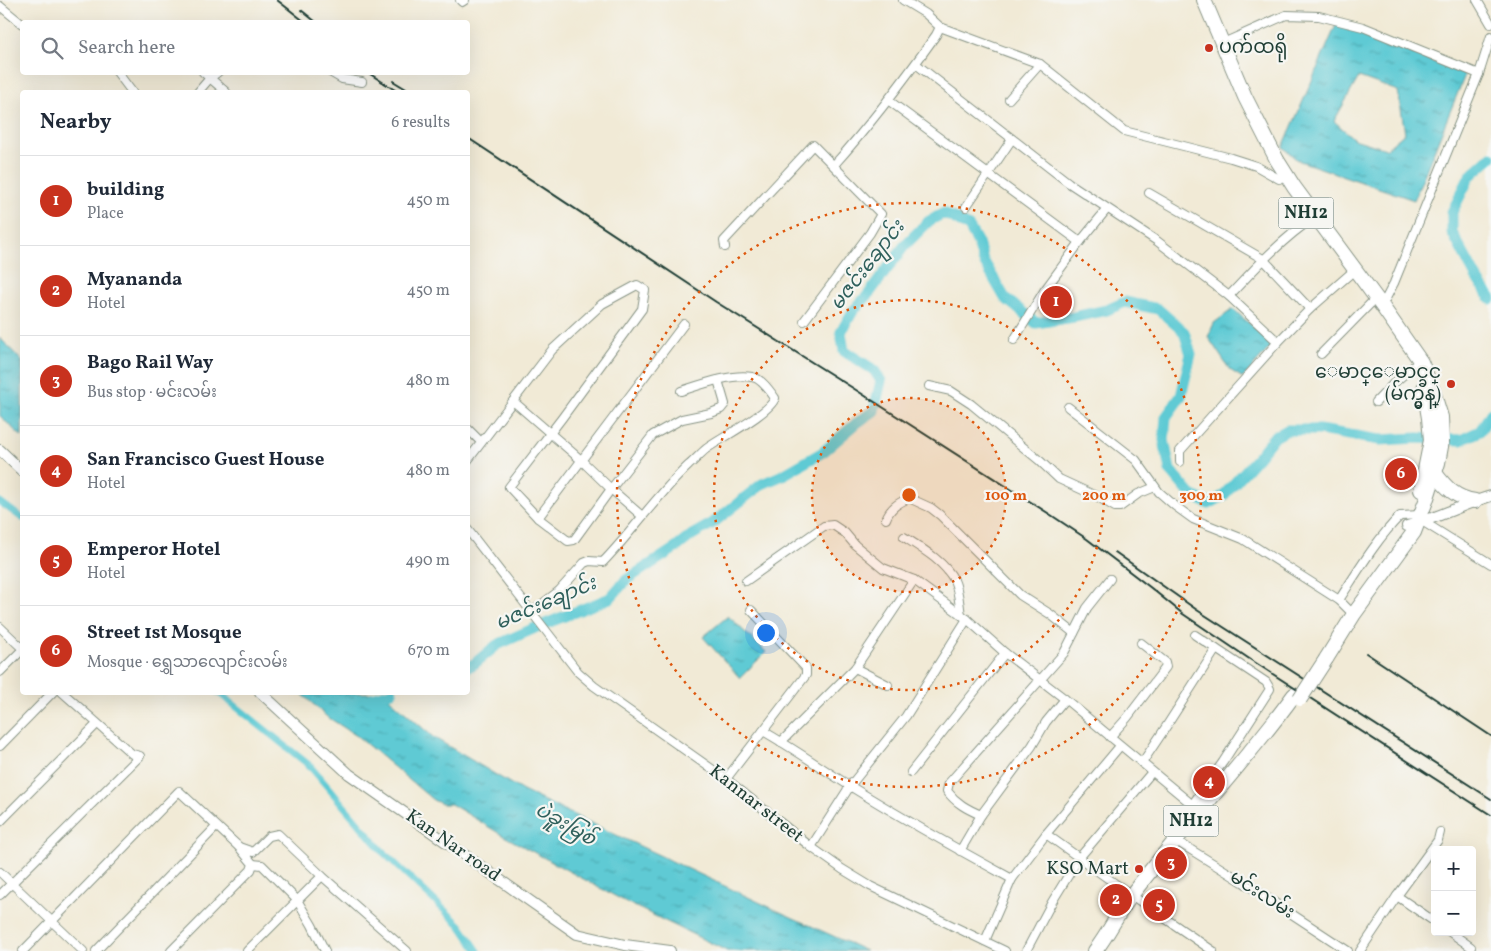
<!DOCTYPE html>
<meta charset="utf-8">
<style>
body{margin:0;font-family:Vollkorn,"Noto Sans Myanmar",serif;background:#f2f2f3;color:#1f2937}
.controls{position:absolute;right:15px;bottom:15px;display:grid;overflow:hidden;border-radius:5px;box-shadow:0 5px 20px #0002}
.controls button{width:45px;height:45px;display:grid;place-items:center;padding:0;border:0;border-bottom:1px solid #e0e1e3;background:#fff;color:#1f2937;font:25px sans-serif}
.you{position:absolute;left:765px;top:632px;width:18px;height:18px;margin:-12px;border:4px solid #fff;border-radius:50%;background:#1a73e8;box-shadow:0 0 0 8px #1a73e833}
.badge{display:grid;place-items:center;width:32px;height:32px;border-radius:50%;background:#c8321e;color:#fff;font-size:16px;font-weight:700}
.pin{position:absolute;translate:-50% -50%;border:2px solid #fff;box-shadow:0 1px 5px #0006}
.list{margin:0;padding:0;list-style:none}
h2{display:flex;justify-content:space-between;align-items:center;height:65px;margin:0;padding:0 20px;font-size:21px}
h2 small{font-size:16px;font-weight:400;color:#747a83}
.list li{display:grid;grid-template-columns:32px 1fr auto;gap:15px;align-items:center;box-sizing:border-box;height:90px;padding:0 20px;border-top:1px solid #e0e1e3}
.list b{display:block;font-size:19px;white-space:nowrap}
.list p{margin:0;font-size:16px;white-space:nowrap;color:#747a83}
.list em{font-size:16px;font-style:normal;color:#747a83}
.icon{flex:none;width:28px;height:28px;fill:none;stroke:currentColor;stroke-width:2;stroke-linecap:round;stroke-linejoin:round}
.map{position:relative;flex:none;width:1491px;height:951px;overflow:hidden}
.search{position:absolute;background:#fff;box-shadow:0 5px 20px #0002;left:20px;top:20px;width:450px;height:55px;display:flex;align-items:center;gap:12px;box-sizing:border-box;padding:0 18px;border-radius:5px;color:#747a83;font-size:19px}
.panel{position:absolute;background:#fff;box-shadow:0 5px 20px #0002;left:20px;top:90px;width:450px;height:605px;border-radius:5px}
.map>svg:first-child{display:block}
</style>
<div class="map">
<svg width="1491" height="951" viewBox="0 0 1491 951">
<defs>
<pattern id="water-ripples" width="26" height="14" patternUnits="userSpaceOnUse" patternTransform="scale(1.25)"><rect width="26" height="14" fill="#5ecad4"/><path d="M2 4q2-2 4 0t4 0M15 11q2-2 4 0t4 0" fill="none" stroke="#4da5ad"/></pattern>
</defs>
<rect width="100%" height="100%" fill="#f6f6f2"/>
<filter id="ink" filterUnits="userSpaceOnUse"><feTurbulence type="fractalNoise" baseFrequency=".02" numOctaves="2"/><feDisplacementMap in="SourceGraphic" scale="10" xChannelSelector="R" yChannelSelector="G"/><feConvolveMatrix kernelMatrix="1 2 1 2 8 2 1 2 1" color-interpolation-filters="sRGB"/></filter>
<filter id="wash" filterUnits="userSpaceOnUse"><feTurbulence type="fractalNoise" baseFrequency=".0096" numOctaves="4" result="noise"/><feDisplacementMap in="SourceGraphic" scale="20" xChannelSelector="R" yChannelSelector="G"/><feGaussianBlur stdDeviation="1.12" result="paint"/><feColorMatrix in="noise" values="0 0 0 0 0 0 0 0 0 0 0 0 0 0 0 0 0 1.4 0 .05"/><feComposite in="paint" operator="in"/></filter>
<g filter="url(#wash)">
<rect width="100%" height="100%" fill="#f1ead6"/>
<g fill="url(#water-ripples)" stroke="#3e8484" fill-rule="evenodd">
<path d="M1337 23 1465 75 1414 200 1297 160 1283 147ZM1359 77 1398 91 1405 133 1386 149 1354 139 1334 121Z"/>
<polygon points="1233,309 1273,344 1243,378 1230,370 1208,337 1214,323"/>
<polygon points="0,338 22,361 22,437 0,416"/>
<polygon points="728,616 766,652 740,678 703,637"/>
<polygon points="301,693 383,693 433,737 523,791 765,905 866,951 727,951 628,903 502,835 451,804 442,804 433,800 357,736 326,716"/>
</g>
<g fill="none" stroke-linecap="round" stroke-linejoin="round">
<g stroke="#5ecad4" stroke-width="7">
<polyline points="0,502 22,518"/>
<polyline points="218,692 309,765 383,852 460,925 478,951"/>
</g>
<g stroke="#5ecad4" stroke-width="11">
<polyline points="1491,157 1470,176 1452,212 1452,232 1476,277 1491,299"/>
<polyline points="468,667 474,664 497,645 535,628 610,598 626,580 677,547 692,535 713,523 762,484 783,475 823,452 857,423 874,411 881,381 874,370 844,351 841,332 853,311 868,295 905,245 929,221 944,213 969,227 978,243 983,260 1005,298 1036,323 1074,317 1107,310 1125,302 1158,309 1184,332 1191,354 1181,396 1166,417 1164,440 1170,470 1191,495 1209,504 1223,496 1258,457 1273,438 1287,430 1319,430 1380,440 1418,438 1461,440 1480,431 1491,413"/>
<polyline points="372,698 392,692"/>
</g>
</g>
</g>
<g filter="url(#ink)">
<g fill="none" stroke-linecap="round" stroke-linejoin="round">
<defs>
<g id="street">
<polyline points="460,0 462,2 465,0"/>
<polyline points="903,0 926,14 940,27"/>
<polyline points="1477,0 1491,24"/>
<polyline points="0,6 22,24"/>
<polyline points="1221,44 1286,15 1319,16 1363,27 1479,74"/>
<polyline points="916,64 1069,183 1157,241 1229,296 1278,342"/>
<polyline points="117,72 132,92"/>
<polyline points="203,72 226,92"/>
<polyline points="330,72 342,79 362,82"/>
<polyline points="198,92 210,78 218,72"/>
<polyline points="1009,99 1040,64"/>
<polyline points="888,100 1080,242"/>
<path d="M834 165C871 124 904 80 936 35L940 27 1040 64 1124 131 1231 158 1256 166 1279 179"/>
<polyline points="1149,193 1263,259 1310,309"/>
<polyline points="966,207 1012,139"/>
<polyline points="725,247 724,241 813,145 881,214 870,233 804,321"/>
<path d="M1229 296C1256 267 1283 238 1316 216"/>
<polyline points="1382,306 1394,283 1479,74 1491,36"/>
<polyline points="1014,340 1044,291 1080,242 1107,209"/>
<polyline points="1321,354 1371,303"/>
<polyline points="929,386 951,391 971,404 1040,461 1059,479 1098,497 1115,507 1120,507 1138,494 1155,487"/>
<polyline points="513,401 581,460 611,489 642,516"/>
<polyline points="1376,402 1394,383 1415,365"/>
<polyline points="1068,407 1136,460 1159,492 1175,506 1193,519 1243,539 1339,600 1349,610"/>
<polyline points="468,429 481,442"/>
<polyline points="468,460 552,350 602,304 637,285 645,290 642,309 562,418 509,487 538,518 568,541 574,540 611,489 653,435 682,419 711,413 721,409 725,404 718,380"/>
<polyline points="1180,462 1180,451 1278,342 1310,309 1350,274"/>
<polyline points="538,518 684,324"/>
<path d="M886 519C890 508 898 503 909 498L931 508 940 515 1020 595 1050 614 1074 633"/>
<polyline points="1422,521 1491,564"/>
<polyline points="468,530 578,672 594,686 726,779 811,847 842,869 870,886 1005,951"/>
<path d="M904 537C921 548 944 561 954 580 959 591 959 603 961 615"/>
<polyline points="746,581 824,526 833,525 845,533 855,545 883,568 914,580 967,619 1005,653 1065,699 1200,811"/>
<path d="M1339 600C1358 571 1376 540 1400 516L1421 515"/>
<polyline points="751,610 806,668 806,675 763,731"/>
<path d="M532 612 559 591 584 563 589 561 603 562C633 531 657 495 689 465 695 460 700 454 706 449 721 438 770 413 775 398 770 391 761 378 752 377 732 373 700 385 681 391"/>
<polyline points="0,627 22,648"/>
<polyline points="855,668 888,685"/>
<polyline points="0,672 22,650"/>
<path d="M1065 699 1046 722 1032 746 981 815C967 809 956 803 947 791L949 783 1064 653 1087 608 1110 579"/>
<polyline points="1110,737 1127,718 1166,667 1165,662 1141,643"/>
<polyline points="781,742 855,668 914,580"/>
<polyline points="0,746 53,692"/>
<polyline points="1142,763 1162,733 1216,649"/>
<polyline points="911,772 1005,653"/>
<path d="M726 779 763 731C793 748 821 768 850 786 903 819 957 849 1012 879"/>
<polyline points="1192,805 1223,762 1270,689 1269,687 1266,682 1195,635"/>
<polyline points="0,822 97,724"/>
<polyline points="1046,834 1131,895 1213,951"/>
<polyline points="1175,840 1243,882 1348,951"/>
<polyline points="811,847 850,786 906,716 967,619"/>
<polyline points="960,851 981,815"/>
<polyline points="253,864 262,865 297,900 312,925 325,951"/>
<polyline points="0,872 83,951"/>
<polyline points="0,895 140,756 132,754 62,692"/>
<polyline points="1397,896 1435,922"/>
<polyline points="1450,932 1471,947"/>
<polyline points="985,941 1012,879 1046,834 1120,746"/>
<polyline points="23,951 179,791 239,847 253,852 269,836 278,834 322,876"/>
<polyline points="96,951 216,827"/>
<polyline points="171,951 251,870 253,864 239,847"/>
<polyline points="247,951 322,876 407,951"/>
<polyline points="1026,951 1052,902 1079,858 1152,772"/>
<polyline points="1360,951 1397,896 1438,840 1440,832"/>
</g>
<g id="secondary">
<polyline points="0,450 22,471"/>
<path d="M1407 526C1436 519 1463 504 1491 496"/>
<polyline points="260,692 349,774 577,934 625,945 670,951"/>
</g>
<g id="highway">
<polyline points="1204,0 1245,97 1277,160 1294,187 1382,306 1421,362 1433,391 1441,417 1442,441 1438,463 1426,501 1414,532 1354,614 1326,659"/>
<path d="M1435 473C1446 488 1456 498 1475 501"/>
<polyline points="1421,490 1431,440 1429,418 1424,388"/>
<path d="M1095 951C1109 933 1119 911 1133 893 1184 826 1244 764 1294 695"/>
</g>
</defs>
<use href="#street" stroke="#889485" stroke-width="10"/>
<use href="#secondary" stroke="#889485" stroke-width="12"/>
<use href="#highway" stroke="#889485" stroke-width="16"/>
<use href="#street" stroke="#fff" stroke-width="8"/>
<use href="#secondary" stroke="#fff" stroke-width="10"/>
<use href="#highway" stroke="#fff" stroke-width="14"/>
<g stroke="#1f3d34" stroke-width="2">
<polyline points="277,0 305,22"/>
<polyline points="301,10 316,22"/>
<polyline points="367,72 398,92"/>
<polyline points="393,81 411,92"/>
<polyline points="468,138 716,302 856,390 1051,515 1087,539 1151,588 1183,614 1248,658 1491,815"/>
<polyline points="1115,552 1197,610 1491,799"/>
<polyline points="1366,653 1491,736"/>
</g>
<defs>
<polyline id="highway-bridge" points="1300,699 1326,659"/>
</defs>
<use href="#highway-bridge" stroke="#889485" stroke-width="16" stroke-linecap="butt"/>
<use href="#highway-bridge" stroke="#fff" stroke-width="14"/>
</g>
</g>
<circle cx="909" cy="495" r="97" fill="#de580e" fill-opacity=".12"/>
<g fill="none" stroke="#de580e" stroke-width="2.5" stroke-dasharray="2.5 5">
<circle cx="909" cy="495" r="97"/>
<circle cx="909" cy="495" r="195"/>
<circle cx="909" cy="495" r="292"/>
</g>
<g fill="#c8321e" stroke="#f6f6f2" stroke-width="2">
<circle cx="1209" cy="48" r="5"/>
<circle cx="1451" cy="384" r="5"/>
<circle cx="1139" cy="869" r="5"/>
</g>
<g text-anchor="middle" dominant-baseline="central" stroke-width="4.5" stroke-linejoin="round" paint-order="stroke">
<g fill="#f6f6f2" stroke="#60746d" stroke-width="1">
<rect x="1278.5" y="197.5" width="55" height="31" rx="4"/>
<rect x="1163.5" y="805.5" width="55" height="31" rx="4"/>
</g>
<g font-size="18" font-weight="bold" fill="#1f3d34">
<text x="1306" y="213">NH12</text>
<text x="1191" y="821">NH12</text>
</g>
<g font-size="19" fill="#1f3d34" stroke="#f6f6f2" text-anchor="end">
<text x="1219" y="48" text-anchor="start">ပက်ထရို</text>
<text x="1441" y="373">ေမာင္ေမာင္ခင္<tspan x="1441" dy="22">(မ်က္မွန္)</tspan></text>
<text x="1129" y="869">KSO Mart</text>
</g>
<g font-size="19" fill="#1f3d34" stroke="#f6f6f2">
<text transform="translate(756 804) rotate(38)">Kannar street</text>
<text transform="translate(453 846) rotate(35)">Kan Nar road</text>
<text transform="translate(1262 895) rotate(33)">မင်းလမ်း</text>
</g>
<g font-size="20" font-style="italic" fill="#2f605c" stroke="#f6f6f2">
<text transform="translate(868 266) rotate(-52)">မဇင်းချောင်း</text>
<text transform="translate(546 604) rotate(-23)">မဇင်းချောင်း</text>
<text transform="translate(565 825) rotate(30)">ပဲခူးမြစ်</text>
</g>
</g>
<circle cx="909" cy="495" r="8" fill="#de580e" stroke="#f6f6f2" stroke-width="2.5"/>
<g font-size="15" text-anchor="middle" font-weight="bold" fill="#de580e" stroke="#f6f6f2" stroke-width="4.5" stroke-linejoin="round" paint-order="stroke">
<text x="1006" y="500">100 m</text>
<text x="1104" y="500">200 m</text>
<text x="1201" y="500">300 m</text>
</g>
</svg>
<div class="controls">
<button>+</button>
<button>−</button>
</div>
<div class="you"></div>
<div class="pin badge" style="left:1056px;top:302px">1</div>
<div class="pin badge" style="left:1116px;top:900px">2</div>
<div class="pin badge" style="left:1171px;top:863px">3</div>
<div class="pin badge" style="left:1209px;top:782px">4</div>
<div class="pin badge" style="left:1159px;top:905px">5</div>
<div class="pin badge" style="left:1401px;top:474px">6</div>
<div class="search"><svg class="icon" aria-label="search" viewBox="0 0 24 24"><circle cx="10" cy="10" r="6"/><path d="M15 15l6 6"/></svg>Search here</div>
<section class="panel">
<h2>Nearby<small>6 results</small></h2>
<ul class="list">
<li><span class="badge">1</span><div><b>building</b><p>Place</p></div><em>450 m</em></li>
<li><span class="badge">2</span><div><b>Myananda</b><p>Hotel</p></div><em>450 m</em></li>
<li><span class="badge">3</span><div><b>Bago Rail Way</b><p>Bus stop · မင်းလမ်း</p></div><em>480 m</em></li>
<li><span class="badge">4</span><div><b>San Francisco Guest House</b><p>Hotel</p></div><em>480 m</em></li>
<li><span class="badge">5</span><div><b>Emperor Hotel</b><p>Hotel</p></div><em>490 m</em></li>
<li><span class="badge">6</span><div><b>Street 1st Mosque</b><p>Mosque · ရွှေသာလျောင်းလမ်း</p></div><em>670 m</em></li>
</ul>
</section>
</div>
